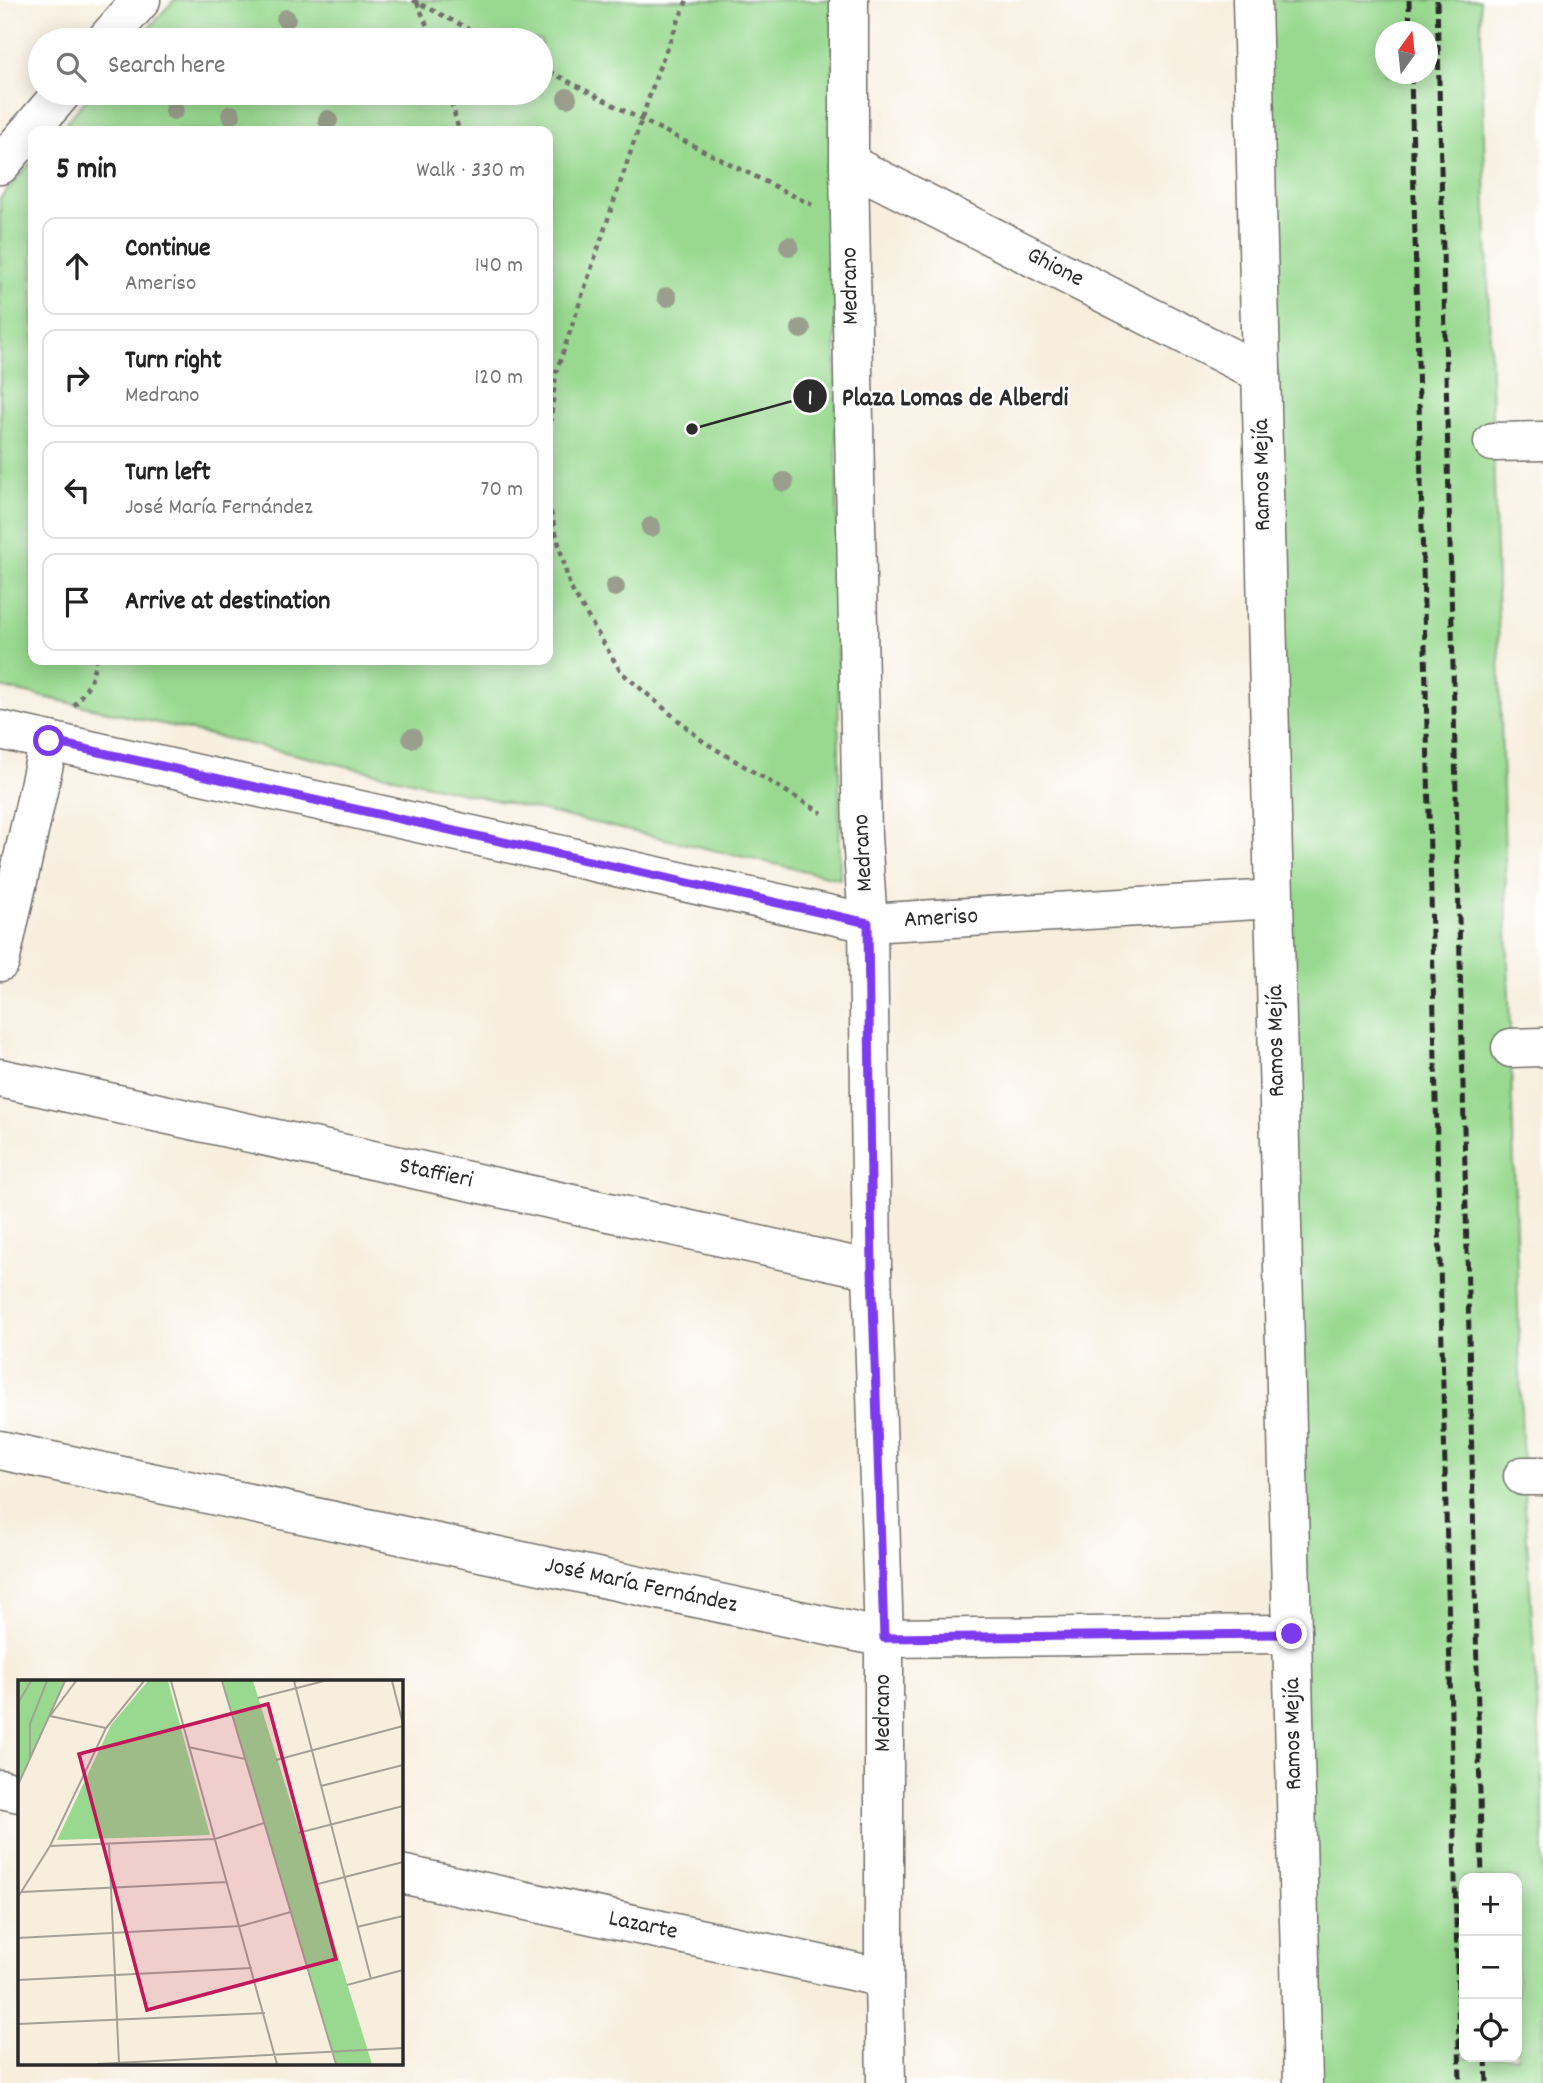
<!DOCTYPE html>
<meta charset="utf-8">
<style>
body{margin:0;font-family:Dekko,sans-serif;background:#f2f2f2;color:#222}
.controls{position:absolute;right:21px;bottom:21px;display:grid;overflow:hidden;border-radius:14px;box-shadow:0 4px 18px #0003}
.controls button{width:63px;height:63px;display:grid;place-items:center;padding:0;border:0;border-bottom:2px solid #e0e0e0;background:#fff;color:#222;font:35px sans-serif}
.compass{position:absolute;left:1375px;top:21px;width:63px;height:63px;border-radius:50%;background:#fff;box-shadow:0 4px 18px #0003;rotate:15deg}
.stop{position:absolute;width:21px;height:21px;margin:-16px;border:5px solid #7c3aed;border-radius:50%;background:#fff}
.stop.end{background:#7c3aed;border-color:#fff;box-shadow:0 2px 7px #0008}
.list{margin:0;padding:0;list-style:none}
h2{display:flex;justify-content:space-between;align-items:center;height:91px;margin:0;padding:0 28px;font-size:30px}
h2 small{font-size:23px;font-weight:400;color:#767676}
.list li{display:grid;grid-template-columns:46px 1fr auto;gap:21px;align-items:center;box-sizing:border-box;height:98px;margin:0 14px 14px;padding:0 14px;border:2px solid #e0e0e0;border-radius:14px}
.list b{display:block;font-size:26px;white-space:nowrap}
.list p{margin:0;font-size:23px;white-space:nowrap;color:#767676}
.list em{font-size:23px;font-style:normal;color:#767676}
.icon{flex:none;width:38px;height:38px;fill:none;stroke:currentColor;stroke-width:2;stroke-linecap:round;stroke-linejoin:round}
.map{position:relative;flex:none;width:1543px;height:2083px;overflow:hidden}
.search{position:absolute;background:#fff;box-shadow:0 4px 18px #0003;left:28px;top:28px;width:525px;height:77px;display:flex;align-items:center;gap:18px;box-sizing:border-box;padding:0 24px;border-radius:38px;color:#767676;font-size:26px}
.panel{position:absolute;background:#fff;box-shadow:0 4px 18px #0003;left:28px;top:126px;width:525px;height:539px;border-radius:14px}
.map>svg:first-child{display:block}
</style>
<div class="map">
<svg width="1543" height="2083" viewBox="0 0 1543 2083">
<rect width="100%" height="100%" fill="#fff"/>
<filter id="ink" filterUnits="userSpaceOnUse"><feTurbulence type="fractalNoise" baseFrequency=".0143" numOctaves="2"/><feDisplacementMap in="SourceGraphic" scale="14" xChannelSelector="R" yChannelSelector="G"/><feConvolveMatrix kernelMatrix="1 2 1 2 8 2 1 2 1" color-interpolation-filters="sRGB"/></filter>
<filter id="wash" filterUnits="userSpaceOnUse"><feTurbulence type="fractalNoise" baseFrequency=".00686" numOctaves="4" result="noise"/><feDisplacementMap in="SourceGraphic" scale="28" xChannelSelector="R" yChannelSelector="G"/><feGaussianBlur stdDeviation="1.57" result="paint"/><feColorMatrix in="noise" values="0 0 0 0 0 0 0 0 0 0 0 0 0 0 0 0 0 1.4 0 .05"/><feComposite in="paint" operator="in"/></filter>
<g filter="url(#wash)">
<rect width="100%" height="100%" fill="#f7eede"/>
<g fill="#98d98f" stroke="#62825d" stroke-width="2" fill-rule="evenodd">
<polygon points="174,0 833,0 840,879 0,687 0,198 33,160 33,660 548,660 548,131 59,131 92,93 541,93 541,40 138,40"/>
<path d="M1252 0H1480L1523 1476 1543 1796V2083H1303ZM1386 32H1428V74H1386ZM1464 1878H1517V2057H1464Z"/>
</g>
</g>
<g filter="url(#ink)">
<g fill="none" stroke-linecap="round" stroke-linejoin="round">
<defs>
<g id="minor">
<polyline points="849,0 849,164 862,837 868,923 872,1270 884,1638 884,1978 886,2083"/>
<polyline points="1252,0 1303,2083"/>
<polyline points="106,40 141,0"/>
<polyline points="849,164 1261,373"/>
<polyline points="0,165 62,93"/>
<polyline points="1493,442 1543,441"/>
<polyline points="0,730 868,923 1274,899"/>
<polyline points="0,962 49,741"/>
<polyline points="1511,1048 1543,1047"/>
<polyline points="0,1078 872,1270"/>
<polyline points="0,1450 884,1638 1292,1634"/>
<polyline points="1523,1476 1543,1476"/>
<polyline points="0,1789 19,1793"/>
<polyline points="401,1874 884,1978"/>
</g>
</defs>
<use href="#minor" stroke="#726f6a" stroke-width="41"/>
<g stroke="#726f6a" stroke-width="4.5" stroke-dasharray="5 5" stroke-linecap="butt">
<polyline points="413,0 490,40"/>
<polyline points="417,2 433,40"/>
<polyline points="541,67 642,120 812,205"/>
<polyline points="449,93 459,131"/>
<polyline points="548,443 556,373 660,65 687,0"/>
<polyline points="548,502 570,587 621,672 704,742 822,813"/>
<polyline points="74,706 90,683 96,660"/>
</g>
<use href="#minor" stroke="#fff" stroke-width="38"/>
<g stroke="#2b2b2b" stroke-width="5" stroke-dasharray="10 5" stroke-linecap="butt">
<polyline points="1409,0 1410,32"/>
<polyline points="1437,0 1482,1878"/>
<polyline points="1411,74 1460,2083"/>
<polyline points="1486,2057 1487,2083"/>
</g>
</g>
<g fill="#999f8c">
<circle cx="286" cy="19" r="10"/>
<circle cx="567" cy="98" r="10"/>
<circle cx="174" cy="110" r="10"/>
<circle cx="231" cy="115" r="10"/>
<circle cx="328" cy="120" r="10"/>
<circle cx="789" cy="246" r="10"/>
<circle cx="667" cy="297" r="10"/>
<circle cx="801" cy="329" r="10"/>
<circle cx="784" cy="482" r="10"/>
<circle cx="651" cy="527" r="10"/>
<circle cx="615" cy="587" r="10"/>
<circle cx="412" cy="738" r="10"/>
</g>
</g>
<g fill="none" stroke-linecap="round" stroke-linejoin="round" filter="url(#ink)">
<polyline stroke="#7c3aed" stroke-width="9" points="49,741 868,923 872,1270 884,1638 1292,1634"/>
</g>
<g text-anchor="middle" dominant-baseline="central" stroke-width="5" stroke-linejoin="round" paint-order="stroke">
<g font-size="24" fill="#2b2b2b" stroke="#fff">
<text transform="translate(1055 268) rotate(27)">Ghione</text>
<text transform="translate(851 286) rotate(-91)">Medrano</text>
<text transform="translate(1263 475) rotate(-91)">Ramos Mejía</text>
<text transform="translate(864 853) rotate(-93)">Medrano</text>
<text transform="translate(941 919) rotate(-3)">Ameriso</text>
<text transform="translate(1277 1041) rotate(-91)">Ramos Mejía</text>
<text transform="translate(436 1174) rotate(12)">Staffieri</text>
<text transform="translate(641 1586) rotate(12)">José María Fernández</text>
<text transform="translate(884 1713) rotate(-90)">Medrano</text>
<text transform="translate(1294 1734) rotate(-91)">Ramos Mejía</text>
<text transform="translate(643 1926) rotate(12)">Lazarte</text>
</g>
</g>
<g transform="translate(18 1680)">
<rect width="385" height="385" fill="#f7eede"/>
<path d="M0 1H47L0 105ZM130 1H150L192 155 39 160 93 45ZM204 1H235L354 384H318Z" fill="#98d98f"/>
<path fill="none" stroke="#a5a096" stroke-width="2" d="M58 1 32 36 88 48M153 1 259 384M204 1 318 384M276 1 353 299M374 1 385 44M240 18 306 1M0 23 13 1M170 67 227 79M12 79V44L29 1M258 80 385 46M0 105 47 1M303 106 385 85M280 153 385 126M91 164 101 384M32 166 197 159 246 143M296 205 385 182M4 212 209 202M0 217 32 166 88 48 126 1M339 247 385 236M0 258 223 246 273 232M0 300 234 288M329 305 385 290M0 344 247 333M79 384 385 368"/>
<path fill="#c2185b" fill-opacity="0.15" stroke="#c2185b" stroke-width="3.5" d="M250 24 318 279 129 330 61 74Z"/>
<rect width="385" height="385" fill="none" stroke="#2b2b2b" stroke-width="3.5"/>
</g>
<path fill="none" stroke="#2b2b2b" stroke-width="2.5" d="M692 429L810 396"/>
<g fill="#2b2b2b" stroke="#fff" stroke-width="2.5">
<circle cx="692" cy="429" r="7"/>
<circle cx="810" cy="396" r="18"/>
</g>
<g font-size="21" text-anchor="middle" font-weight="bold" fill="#fff">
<text x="810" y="404">1</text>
</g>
<g font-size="26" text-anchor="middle" font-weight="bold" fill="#2b2b2b" stroke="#fff" stroke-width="5" stroke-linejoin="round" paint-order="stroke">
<text x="955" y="405">Plaza Lomas de Alberdi</text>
</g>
</svg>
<div class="controls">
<button>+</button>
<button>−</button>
<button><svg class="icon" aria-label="locate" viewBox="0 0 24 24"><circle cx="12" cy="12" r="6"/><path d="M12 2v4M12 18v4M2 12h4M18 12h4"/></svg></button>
</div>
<svg class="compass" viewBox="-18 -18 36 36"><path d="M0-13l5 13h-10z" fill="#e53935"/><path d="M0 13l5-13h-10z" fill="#767676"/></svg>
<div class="stop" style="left:49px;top:741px"></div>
<div class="stop end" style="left:1292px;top:1634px"></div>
<div class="search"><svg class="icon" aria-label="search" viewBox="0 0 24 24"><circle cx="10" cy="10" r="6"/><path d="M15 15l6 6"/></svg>Search here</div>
<section class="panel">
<h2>5 min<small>Walk · 330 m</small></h2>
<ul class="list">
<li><svg class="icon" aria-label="ahead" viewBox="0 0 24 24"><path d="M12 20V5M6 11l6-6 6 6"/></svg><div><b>Continue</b><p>Ameriso</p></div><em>140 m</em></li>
<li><svg class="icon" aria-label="right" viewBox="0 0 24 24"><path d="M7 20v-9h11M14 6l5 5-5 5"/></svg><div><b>Turn right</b><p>Medrano</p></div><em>120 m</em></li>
<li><svg class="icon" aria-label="left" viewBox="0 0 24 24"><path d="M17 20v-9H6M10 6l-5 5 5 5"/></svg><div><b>Turn left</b><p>José María Fernández</p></div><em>70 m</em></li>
<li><svg class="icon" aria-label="arrive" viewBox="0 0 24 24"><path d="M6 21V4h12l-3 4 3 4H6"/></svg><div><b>Arrive at destination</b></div></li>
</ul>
</section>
</div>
